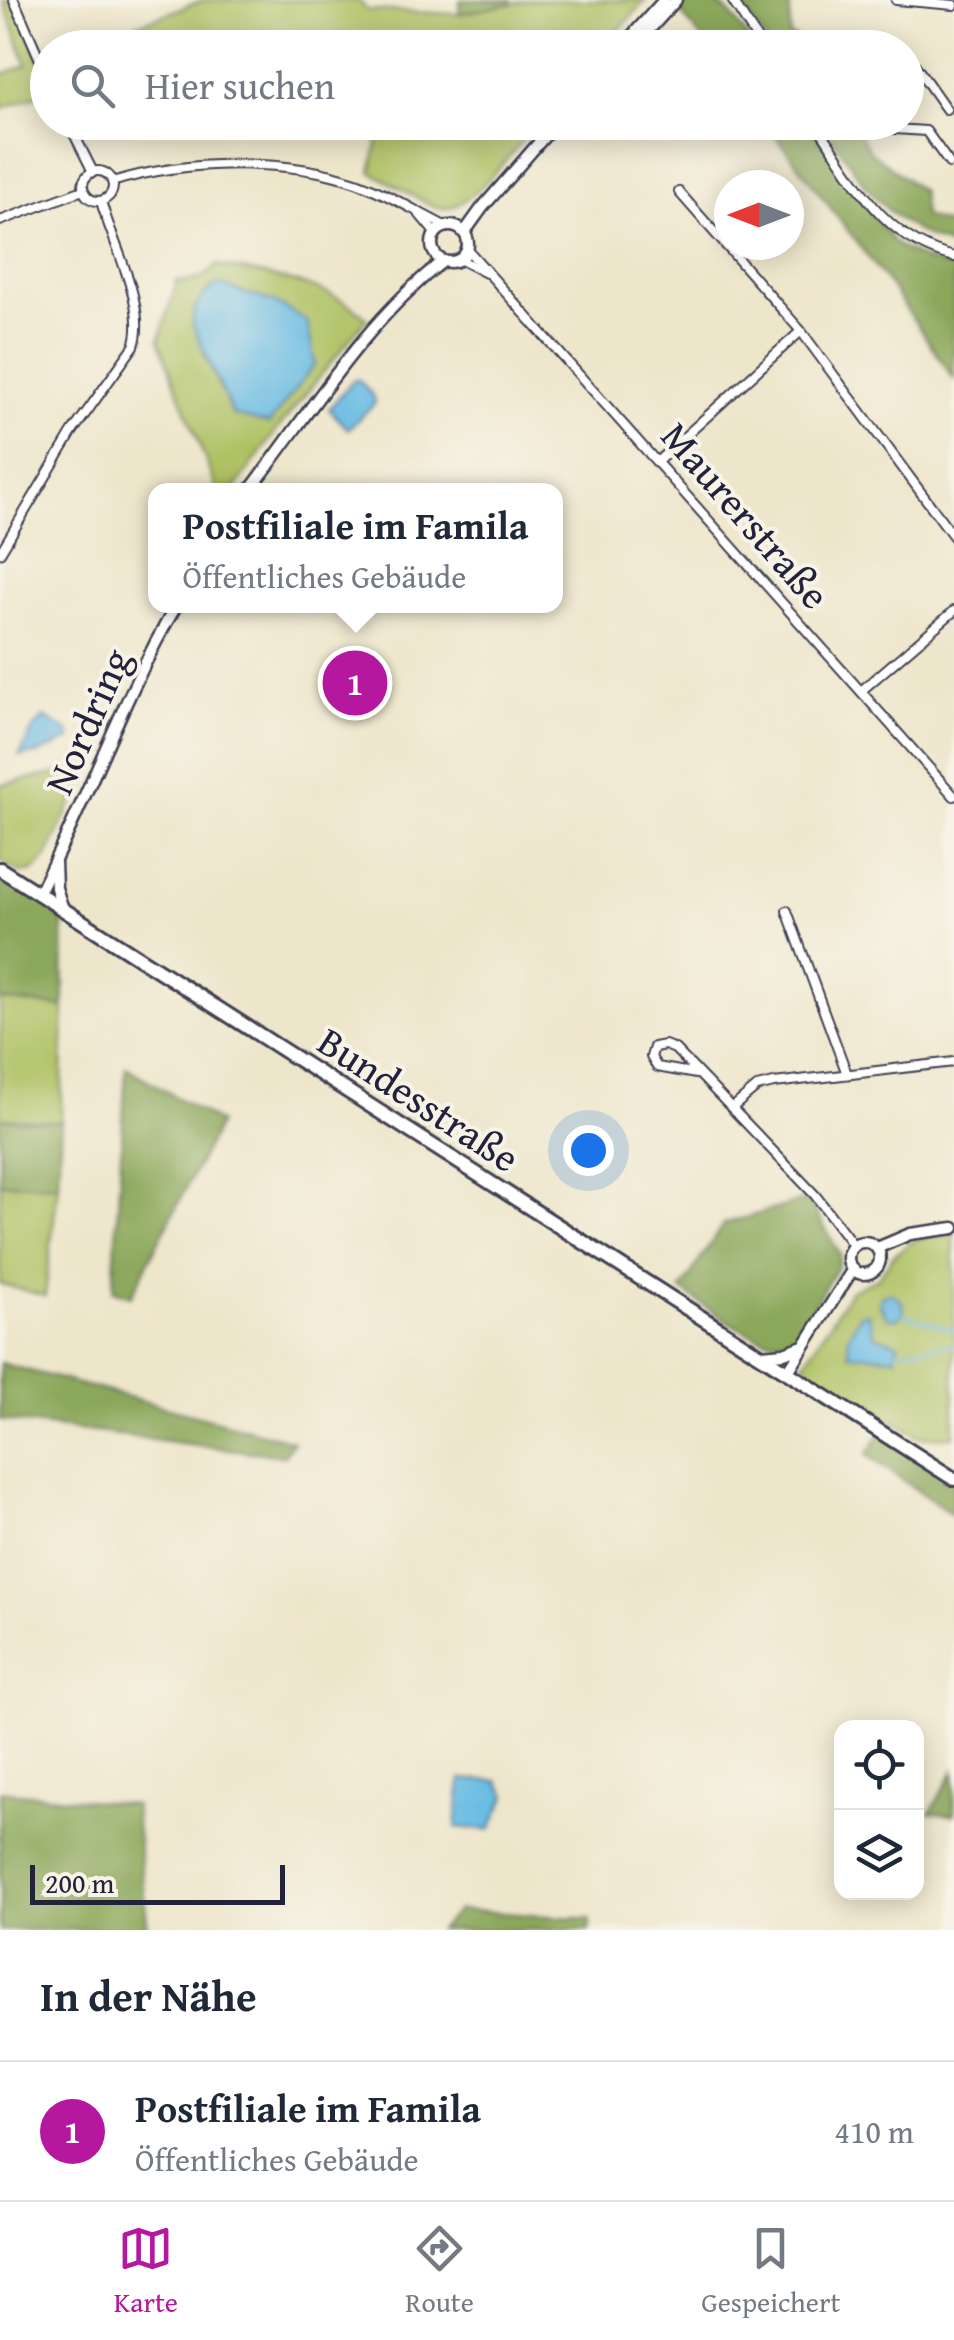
<!DOCTYPE html>
<html lang="de">
<meta charset="utf-8">
<style>
body{margin:0;font-family:"Gentium Book Plus",serif;background:#f6f6f7;color:#1f2937}
.controls{position:absolute;right:30px;bottom:30px;display:grid;overflow:hidden;border-radius:20px;box-shadow:0 5px 25px #0003}
.controls button{width:90px;height:90px;display:grid;place-items:center;padding:0;border:0;border-bottom:2px solid #e0e1e3;background:#fff;color:#1f2937;font:50px sans-serif}
.compass{position:absolute;left:714px;top:170px;width:90px;height:90px;border-radius:50%;background:#fff;box-shadow:0 5px 25px #0003;rotate:270deg}
.scale{position:absolute;left:30px;bottom:25px;width:255px;box-sizing:border-box;padding-left:10px;border:5px solid #22223b;border-top:0;font-size:28px;line-height:35px;white-space:nowrap;color:#22223b;-webkit-text-stroke:8px #f7f3e8;paint-order:stroke}
.you{position:absolute;left:588px;top:1150px;width:35px;height:35px;margin:-25px;border:8px solid #fff;border-radius:50%;background:#1a73e8;box-shadow:0 0 0 15px #1a73e833}
.badge{display:grid;place-items:center;width:65px;height:65px;border-radius:50%;background:#b5179e;color:#fff;font-size:32px;font-weight:700}
.pin{position:absolute;translate:-50% -50%;border:5px solid #fff;box-shadow:0 2px 10px #0006}
.popup{position:absolute;left:148px;top:483px;width:415px;height:130px;box-sizing:border-box;display:grid;place-content:center;border-radius:20px;background:#fff;filter:drop-shadow(0 2px 8px #0005);font-size:32px;white-space:nowrap;color:#747a83}
.popup b{font-size:38px;color:#1f2937}
.popup::after{content:'';position:absolute;left:50%;top:100%;margin-left:-20px;border:20px solid transparent;border-top-color:#fff}
.list{margin:0;padding:0;list-style:none}
h2{display:flex;justify-content:space-between;align-items:center;height:130px;margin:0;padding:0 40px;font-size:42px}
h2 small{font-size:32px;font-weight:400;color:#747a83}
.list li{display:grid;grid-template-columns:65px 1fr auto;gap:30px;align-items:center;box-sizing:border-box;height:140px;padding:0 40px;border-top:2px solid #e0e1e3}
.list b{display:block;font-size:38px;white-space:nowrap}
.list p{margin:0;font-size:32px;white-space:nowrap;color:#747a83}
.list em{font-size:32px;font-style:normal;color:#747a83}
.icon{flex:none;width:55px;height:55px;fill:none;stroke:currentColor;stroke-width:2;stroke-linecap:round;stroke-linejoin:round}
.map{position:relative;flex:none;width:954px;height:1930px;overflow:hidden}
.search{position:absolute;background:#fff;box-shadow:0 5px 25px #0003;left:30px;right:30px;top:30px;height:110px;display:flex;align-items:center;gap:25px;box-sizing:border-box;padding:0 35px;border-radius:55px;color:#747a83;font-size:38px}
.sheet{height:270px;background:#fff}
nav{display:flex;justify-content:space-around;align-items:center;box-sizing:border-box;height:140px;border-top:2px solid #e0e1e3;background:#fff;font-size:28px;color:#747a83}
nav a{display:grid;justify-items:center;gap:5px}
nav .on{color:#b5179e}
.map>svg:first-child{display:block}
</style>
<div class="map">
<svg width="954" height="1930" viewBox="0 0 954 1930">
<rect width="100%" height="100%" fill="#f7f3e8"/>
<filter id="ink" filterUnits="userSpaceOnUse"><feTurbulence type="fractalNoise" baseFrequency=".01" numOctaves="2"/><feDisplacementMap in="SourceGraphic" scale="20" xChannelSelector="R" yChannelSelector="G"/><feConvolveMatrix kernelMatrix="1 2 1 2 8 2 1 2 1" color-interpolation-filters="sRGB"/></filter>
<filter id="wash" filterUnits="userSpaceOnUse"><feTurbulence type="fractalNoise" baseFrequency=".0048" numOctaves="4" result="noise"/><feDisplacementMap in="SourceGraphic" scale="40" xChannelSelector="R" yChannelSelector="G"/><feGaussianBlur stdDeviation="2.25" result="paint"/><feColorMatrix in="noise" values="0 0 0 0 0 0 0 0 0 0 0 0 0 0 0 0 0 1.4 0 .05"/><feComposite in="paint" operator="in"/></filter>
<g filter="url(#wash)">
<rect width="100%" height="100%" fill="#eee6cb"/>
<g fill="#afc164" stroke="#687250" stroke-width="2.5" fill-rule="evenodd">
<polygon points="3,0 14,0 41,60 47,57 47,92 0,109 0,75 27,65"/>
<polygon points="204,0 358,0 367,10 459,14 530,0 646,0 604,47 72,48"/>
<path d="M382 123V122L537 123C519 143 469 214 440 208 426 205 387 180 371 172Z"/>
<path d="M216 265C267 276 328 282 367 318L276 431 234 490H217L159 341 177 281C195 282 205 279 216 265ZM203 352 314 364 285 403 233 415Z"/>
<polygon points="89,767 47,857 34,871 19,873 0,860 0,785"/>
<polygon points="0,1000 64,1007 61,1122 0,1118"/>
<polygon points="0,1183 58,1185 45,1296 0,1284"/>
<path d="M954 1233V1436L921 1437 814 1376 804 1363 851 1290 878 1278 893 1256 916 1239ZM868 1314 874 1336 895 1356 849 1353Z"/>
</g>
<g fill="#8ba75a" stroke="#56644a" stroke-width="2.5">
<polygon points="460,0 512,0 511,4 459,14"/>
<path d="M694 0C729 0 735 21 754 47H708L677 8Z"/>
<polygon points="737,0 790,0 790,36 821,47 770,47"/>
<polygon points="766,123 807,123 895,244 925,260 954,268 954,379 891,287"/>
<path d="M822 123H865L856 130 871 152 921 191 924 217 954 226V247C884 226 861 179 822 123Z"/>
<polygon points="0,869 63,910 64,1007 0,1000"/>
<polygon points="126,1067 219,1123 131,1296 113,1290"/>
<polygon points="0,1118 61,1122 58,1185 0,1183"/>
<path d="M809 1199 840 1255 838 1266 794 1337C763 1354 708 1307 681 1290L723 1224Z"/>
<polygon points="0,1363 293,1441 284,1456 0,1420"/>
<polygon points="881,1433 954,1479 954,1516 867,1455"/>
<polygon points="954,1771 954,1815 930,1813"/>
<polygon points="0,1791 134,1805 148,1930 0,1930"/>
<polygon points="458,1910 591,1919 589,1930 439,1930"/>
</g>
<g fill="#67bbe3" stroke="#446e8f" stroke-width="2.5">
<path d="M217 284 274 302 307 321 315 364 269 424 233 415 193 326C191 306 201 296 217 284Z"/>
<polygon points="353,380 359,380 374,397 375,403 348,429 329,409"/>
<polygon points="45,717 69,732 71,739 38,754 19,756 33,729"/>
<path d="M891 1293C900 1298 906 1303 903 1314L896 1319 888 1318 879 1303 882 1295Z"/>
<polygon points="868,1313 874,1335 898,1343 895,1357 849,1354 848,1337 860,1314"/>
<polygon points="461,1779 498,1781 507,1795 490,1830 456,1827"/>
</g>
<g fill="none" stroke-linecap="round" stroke-linejoin="round">
<g stroke="#67bbe3" stroke-width="2.5">
<polyline points="903,1314 954,1330"/>
<polyline points="896,1351 954,1344"/>
</g>
</g>
</g>
<g filter="url(#ink)">
<g fill="none" stroke-linecap="round" stroke-linejoin="round">
<defs>
<g id="minor">
<polyline points="14,0 48,78"/>
<polyline points="732,0 763,48"/>
<polyline points="896,0 954,5"/>
<polyline points="906,63 915,65 946,109"/>
<polyline points="68,122 93,172"/>
<path d="M815 122C855 180 881 239 954 257"/>
<polyline points="816,124 926,131 949,163"/>
<circle cx="98" cy="186" r="15"/>
<path d="M112 182C184 160 284 157 356 182 387 193 415 211 445 226"/>
<polyline points="679,192 801,331"/>
<polyline points="420,215 435,233"/>
<polyline points="0,221 83,190"/>
<polyline points="467,249 954,796"/>
<polyline points="459,259 486,273"/>
<polyline points="658,461 801,331 954,537"/>
<path d="M0 553 73 431 134 346C148 306 112 243 101 201"/>
<polyline points="861,691 954,611"/>
<polyline points="787,911 847,1074"/>
<polyline points="696,1074 657,1067 651,1057 654,1047 665,1045 675,1049 815,1195 854,1246"/>
<polyline points="732,1108 757,1087 774,1083 954,1062"/>
</g>
<g id="tertiary">
<polyline points="621,48 664,0"/>
<polyline points="633,48 676,0"/>
<circle cx="450" cy="244" r="18"/>
<polyline points="464,233 482,208 557,122"/>
<path d="M250 490C310 412 365 322 443 261"/>
<polyline points="55,862 56,888 63,909"/>
<path d="M38 894C88 799 122 698 176 606"/>
<circle cx="864" cy="1258" r="16"/>
<polyline points="877,1248 910,1234 954,1228"/>
<polyline points="762,1355 784,1353 803,1346"/>
<polyline points="787,1373 853,1269"/>
</g>
<polyline id="primary" points="0,869 954,1479"/>
</defs>
<use href="#minor" stroke="#413f51" stroke-width="12"/>
<use href="#tertiary" stroke="#413f51" stroke-width="15"/>
<use href="#primary" stroke="#413f51" stroke-width="18"/>
<use href="#minor" stroke="#fff" stroke-width="8"/>
<use href="#tertiary" stroke="#fff" stroke-width="10"/>
<use href="#primary" stroke="#fff" stroke-width="12"/>
</g>
</g>
<g text-anchor="middle" dominant-baseline="central" stroke-width="8" stroke-linejoin="round" paint-order="stroke">
<g font-size="40" fill="#22223b" stroke="#f7f3e8">
<text transform="translate(746 515) rotate(49)">Maurerstraße</text>
<text transform="translate(87 721) rotate(-66)">Nordring</text>
<text transform="translate(419 1099) rotate(33)">Bundesstraße</text>
</g>
</g>
</svg>
<div class="controls">
<button><svg class="icon" aria-label="locate" viewBox="0 0 24 24"><circle cx="12" cy="12" r="6"/><path d="M12 2v4M12 18v4M2 12h4M18 12h4"/></svg></button>
<button><svg class="icon" aria-label="layers" viewBox="0 0 24 24"><path d="M12 4l9 5-9 5-9-5zM3 14l9 5 9-5"/></svg></button>
</div>
<svg class="compass" viewBox="-18 -18 36 36"><path d="M0-13l5 13h-10z" fill="#e53935"/><path d="M0 13l5-13h-10z" fill="#747a83"/></svg>
<div class="scale">200 m</div>
<div class="you"></div>
<div class="pin badge" style="left:355px;top:683px">1</div>
<div class="popup"><b>Postfiliale im Famila</b>Öffentliches Gebäude</div>
<div class="search"><svg class="icon" aria-label="search" viewBox="0 0 24 24"><circle cx="10" cy="10" r="6"/><path d="M15 15l6 6"/></svg>Hier suchen</div>
</div>
<section class="sheet">
<h2>In der Nähe<small></small></h2>
<ul class="list">
<li><span class="badge">1</span><div><b>Postfiliale im Famila</b><p>Öffentliches Gebäude</p></div><em>410 m</em></li>
</ul>
</section>
<nav>
<a class="on"><svg class="icon" aria-label="map" viewBox="0 0 24 24"><path d="M3 6l6-2 6 2 6-2v14l-6 2-6-2-6 2zM9 4v14M15 6v14"/></svg>Karte</a>
<a><svg class="icon" aria-label="directions" viewBox="0 0 24 24"><path d="M12 3l9 9-9 9-9-9zM9 14v-3h6M13 9l2 2-2 2"/></svg>Route</a>
<a><svg class="icon" aria-label="saved" viewBox="0 0 24 24"><path d="M7 4h10v16l-5-4-5 4z"/></svg>Gespeichert</a>
</nav>
